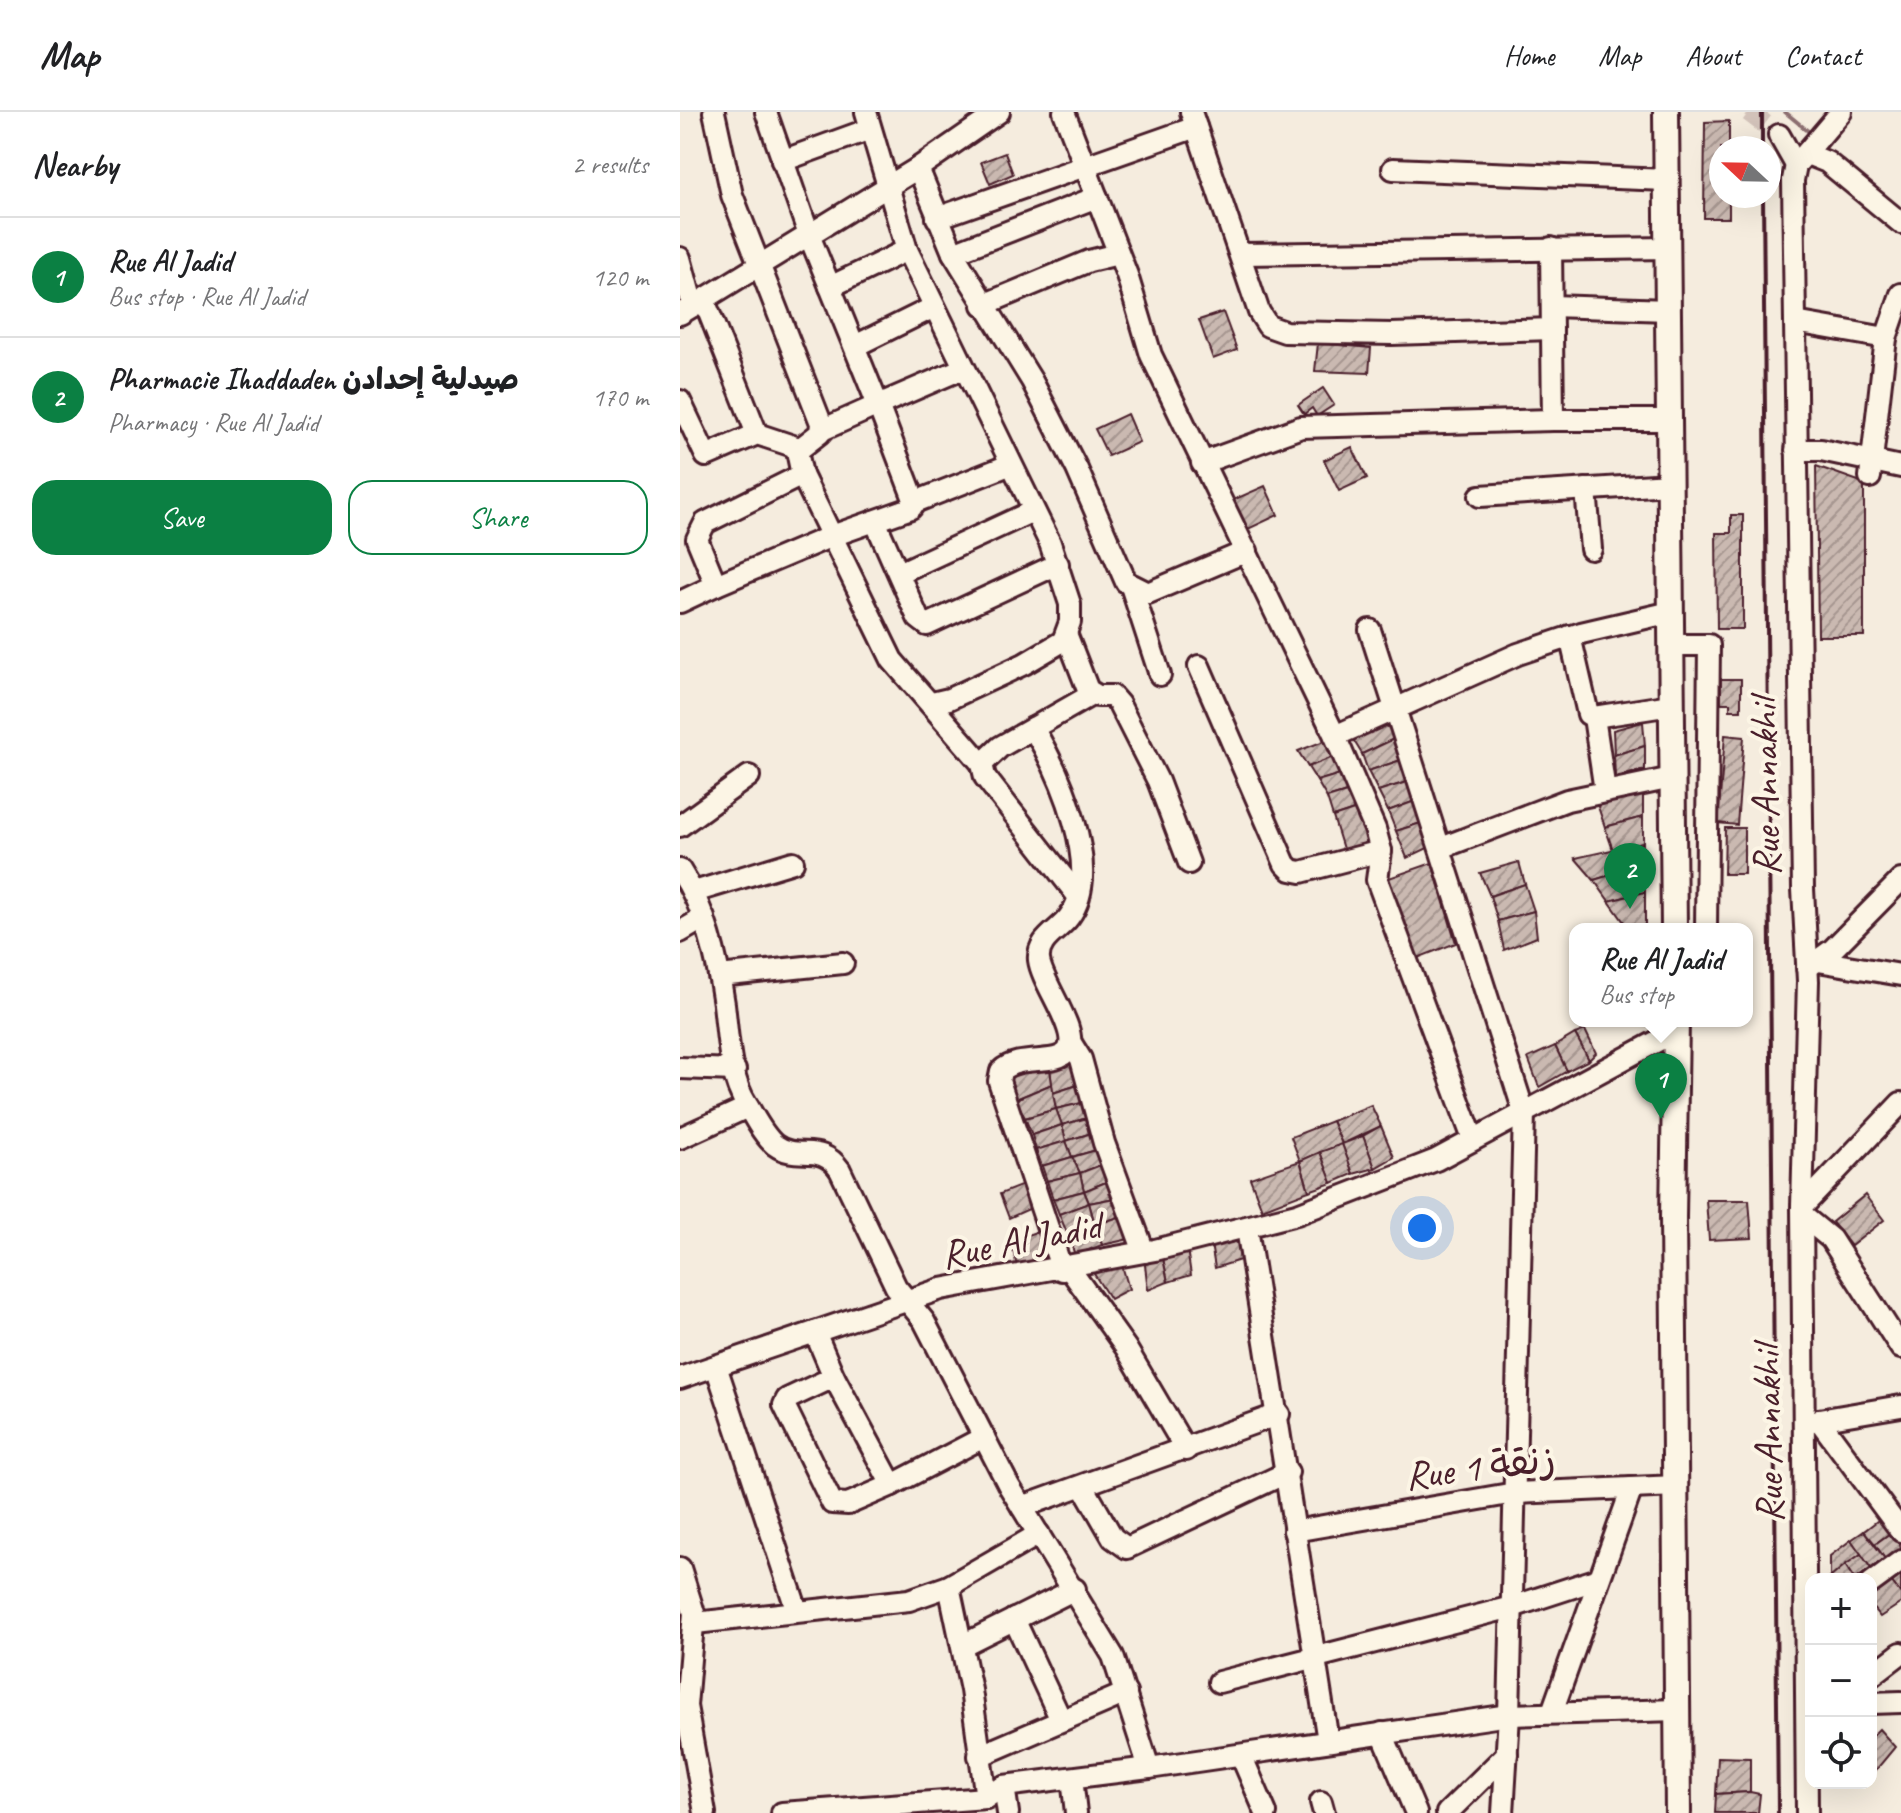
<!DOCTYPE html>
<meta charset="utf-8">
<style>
body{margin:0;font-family:Caveat,"Playpen Sans Arabic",sans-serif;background:#f6f6f6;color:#202124}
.controls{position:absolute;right:24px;bottom:24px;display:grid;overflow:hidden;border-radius:16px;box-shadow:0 8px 32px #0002}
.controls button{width:72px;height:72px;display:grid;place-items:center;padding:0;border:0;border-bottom:2px solid #e0e0e0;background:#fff;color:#202124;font:40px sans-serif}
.compass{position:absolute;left:1029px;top:24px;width:72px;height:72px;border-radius:50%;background:#fff;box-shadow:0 8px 32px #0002;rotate:292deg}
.you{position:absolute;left:742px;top:1116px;width:28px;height:28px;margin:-20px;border:6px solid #fff;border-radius:50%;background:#1a73e8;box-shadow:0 0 0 12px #1a73e833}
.badge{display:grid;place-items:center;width:52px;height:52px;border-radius:50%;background:#0b8043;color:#fff;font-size:26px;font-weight:700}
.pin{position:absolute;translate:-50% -66px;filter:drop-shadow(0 2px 4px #0008)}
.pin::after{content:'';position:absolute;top:42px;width:28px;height:24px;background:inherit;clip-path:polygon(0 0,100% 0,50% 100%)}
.popup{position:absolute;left:889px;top:811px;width:184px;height:104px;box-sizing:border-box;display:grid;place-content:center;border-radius:16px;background:#fff;filter:drop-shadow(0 2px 6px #0005);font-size:26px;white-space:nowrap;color:#757577}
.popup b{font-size:30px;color:#202124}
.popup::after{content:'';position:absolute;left:50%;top:100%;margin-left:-16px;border:16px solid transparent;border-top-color:#fff}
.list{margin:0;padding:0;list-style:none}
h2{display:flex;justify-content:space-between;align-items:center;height:104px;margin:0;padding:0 32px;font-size:34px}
h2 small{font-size:26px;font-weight:400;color:#757577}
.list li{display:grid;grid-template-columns:52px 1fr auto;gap:24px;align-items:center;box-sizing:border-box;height:120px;padding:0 32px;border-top:2px solid #e0e0e0}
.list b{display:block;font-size:30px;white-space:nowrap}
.list p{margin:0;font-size:26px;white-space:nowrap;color:#757577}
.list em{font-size:26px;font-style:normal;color:#757577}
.actions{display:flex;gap:16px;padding:24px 32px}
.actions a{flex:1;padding:18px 0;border:2px solid #0b8043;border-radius:24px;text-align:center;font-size:28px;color:#0b8043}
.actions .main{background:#0b8043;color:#fff}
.icon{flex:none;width:44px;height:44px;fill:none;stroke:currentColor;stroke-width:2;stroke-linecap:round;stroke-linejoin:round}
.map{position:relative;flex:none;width:1221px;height:1701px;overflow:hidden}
header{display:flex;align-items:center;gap:48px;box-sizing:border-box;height:112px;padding:0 40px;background:#fff;border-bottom:2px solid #e0e0e0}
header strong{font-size:38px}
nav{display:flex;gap:44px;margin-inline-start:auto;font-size:28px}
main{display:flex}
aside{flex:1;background:#fff}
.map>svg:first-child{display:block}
</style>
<header>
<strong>Map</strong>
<nav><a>Home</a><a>Map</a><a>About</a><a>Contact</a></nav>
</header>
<main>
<aside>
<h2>Nearby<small>2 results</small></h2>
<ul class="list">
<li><span class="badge">1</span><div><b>Rue Al Jadid</b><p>Bus stop · Rue Al Jadid</p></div><em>120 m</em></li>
<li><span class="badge">2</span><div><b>Pharmacie Ihaddaden صيدلية إحدادن</b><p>Pharmacy · Rue Al Jadid</p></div><em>170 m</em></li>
</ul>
<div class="actions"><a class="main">Save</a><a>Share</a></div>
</aside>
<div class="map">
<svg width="1221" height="1701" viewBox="0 0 1221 1701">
<defs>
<pattern id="building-hatch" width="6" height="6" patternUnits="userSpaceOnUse" patternTransform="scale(2)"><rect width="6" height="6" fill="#cab9b1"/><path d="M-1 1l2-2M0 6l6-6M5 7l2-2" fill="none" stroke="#a69690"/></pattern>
</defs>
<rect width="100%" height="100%" fill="#f5ecde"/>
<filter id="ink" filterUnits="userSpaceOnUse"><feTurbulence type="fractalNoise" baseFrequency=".0125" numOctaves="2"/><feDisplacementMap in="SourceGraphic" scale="16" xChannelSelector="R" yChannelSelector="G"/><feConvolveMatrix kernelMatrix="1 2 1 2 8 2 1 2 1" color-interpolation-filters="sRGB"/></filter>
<g filter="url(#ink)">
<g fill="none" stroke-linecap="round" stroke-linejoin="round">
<polyline stroke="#8c6e70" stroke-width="4" points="1105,0 1134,24"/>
</g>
<g fill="url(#building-hatch)" stroke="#4a1f2b" stroke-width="2">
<polygon points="1049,9 1049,36 1041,36 1041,84 1049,84 1049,106 1024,106 1025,10"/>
<polygon points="325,41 333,62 310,72 301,50"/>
<polygon points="543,200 557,238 533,247 519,208"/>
<polygon points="638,231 691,236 689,261 635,259"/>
<polygon points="643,276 654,293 637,304 632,296 624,302 618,293"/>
<polygon points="447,302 459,330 428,344 415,317"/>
<polygon points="672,335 687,366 659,379 644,348"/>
<polygon points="1136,354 1184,371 1184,524 1138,524"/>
<polygon points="585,374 598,403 566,418 553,388"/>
<polygon points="1051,403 1063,403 1063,517 1037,517 1036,421 1051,421"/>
<polygon points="1041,567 1061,567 1061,598 1050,598 1050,591 1041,591"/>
<polygon points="702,607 716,626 682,642 669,621"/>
<polygon points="963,610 965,634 934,643 933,618"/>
<polygon points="1045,623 1064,625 1057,713 1038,711"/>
<polygon points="716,626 721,648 688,659 682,642"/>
<polygon points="649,627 656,644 628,655 618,639"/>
<polygon points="965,634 965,658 935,665 934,643"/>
<polygon points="656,644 664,661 637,669 628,655"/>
<polygon points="721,648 730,669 698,679 688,659"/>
<polygon points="664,661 670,679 647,686 637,669"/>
<polygon points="730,669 735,689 708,699 698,679"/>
<polygon points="963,675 963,705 925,715 916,689"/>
<polygon points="670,679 677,697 653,705 647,686"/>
<polygon points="735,689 744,710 716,719 708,699"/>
<polygon points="677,697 691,734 664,740 653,705"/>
<polygon points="963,705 963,731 933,738 925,715"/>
<polygon points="744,710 752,734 727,746 716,719"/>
<polygon points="1045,716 1064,716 1064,762 1044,762"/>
<polygon points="963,731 963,753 914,768 895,746"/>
<polygon points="839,750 845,772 810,784 800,761"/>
<polygon points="752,751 776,831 735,847 706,767"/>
<polygon points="963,753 965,780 929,789 914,768"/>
<polygon points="845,772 854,799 818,809 810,784"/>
<polygon points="965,780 965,817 949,817 929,789"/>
<polygon points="854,799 857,825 824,838 818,809"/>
<polygon points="905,918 916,941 909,948 895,922"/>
<polygon points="895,922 909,948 887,959 875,934"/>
<polygon points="875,934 887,959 859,975 848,946"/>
<polygon points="398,949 401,972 373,981 370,957"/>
<polygon points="370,957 372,972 336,987 326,964"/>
<polygon points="372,972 376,997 345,1006 336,987"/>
<polygon points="401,972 406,990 376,997 373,981"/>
<polygon points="406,990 411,1005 382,1013 376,997"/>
<polygon points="691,993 701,1014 662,1032 652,1009"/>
<polygon points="376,997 382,1013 352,1023 345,1006"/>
<polygon points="411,1005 415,1020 386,1029 382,1013"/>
<polygon points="652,1009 662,1032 620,1049 611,1025"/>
<polygon points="382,1013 386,1029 356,1038 352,1023"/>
<polygon points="701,1014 714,1045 695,1056 683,1024"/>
<polygon points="415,1020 420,1037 392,1045 386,1029"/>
<polygon points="683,1024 695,1056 673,1062 662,1032"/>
<polygon points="386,1029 392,1045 362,1054 356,1038"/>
<polygon points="662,1032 673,1062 652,1071 640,1040"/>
<polygon points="420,1037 426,1051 400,1061 392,1045"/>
<polygon points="640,1040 652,1071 629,1079 620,1049"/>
<polygon points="392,1045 400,1061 367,1069 362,1054"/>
<polygon points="620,1049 629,1079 582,1097 570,1066"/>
<polygon points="426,1051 431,1068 404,1079 400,1061"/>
<polygon points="400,1061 404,1079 373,1087 367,1069"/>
<polygon points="431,1068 440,1085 409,1091 404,1079"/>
<polygon points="343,1073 349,1097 329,1106 320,1082"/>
<polygon points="404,1079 409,1091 379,1102 373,1087"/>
<polygon points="1185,1083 1204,1108 1171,1134 1152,1110"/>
<polygon points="440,1085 445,1103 415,1113 409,1091"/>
<polygon points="1026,1088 1069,1088 1072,1126 1029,1128"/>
<polygon points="409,1091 415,1113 387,1121 379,1102"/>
<polygon points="445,1103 454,1126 422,1133 415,1113"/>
<polygon points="415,1113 422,1133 395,1143 387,1121"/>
<polygon points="361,1118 369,1144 337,1155 331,1129"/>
<polygon points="556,1122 560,1148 535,1156 530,1126"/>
<polygon points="507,1137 511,1163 488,1170 482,1142"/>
<polygon points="482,1142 488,1170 468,1178 464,1145"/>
<polygon points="441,1150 449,1177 430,1187 414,1162"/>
<polygon points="1205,1403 1216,1417 1195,1432 1184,1419"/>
<polygon points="1216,1417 1221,1437 1205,1447 1195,1432"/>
<polygon points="1184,1419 1205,1447 1192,1458 1171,1428"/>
<polygon points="1171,1428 1181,1442 1150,1466 1150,1444"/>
<polygon points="1181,1442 1192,1458 1174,1467 1165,1453"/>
<polygon points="1165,1453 1174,1467 1151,1467 1150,1466"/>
<polygon points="1221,1456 1221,1482 1208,1465"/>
<polygon points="1208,1465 1221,1482 1221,1491 1200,1505 1191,1494 1191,1478"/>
<polygon points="1199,1617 1215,1635 1196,1658 1191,1652 1191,1625"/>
<polygon points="1038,1645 1070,1646 1070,1680 1036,1682"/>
<polygon points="1070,1680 1080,1682 1078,1701 1035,1701 1036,1682"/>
</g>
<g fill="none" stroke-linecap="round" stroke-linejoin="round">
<polyline stroke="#d3c3ba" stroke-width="20" stroke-dasharray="20 10" stroke-linecap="butt" points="1069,0 1099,23"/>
<defs>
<g id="minor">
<polyline points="34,0 52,83 141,311 140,321 117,339 122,363 212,548 302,652"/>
<polyline points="86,0 129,123 198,293 142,318"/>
<polyline points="186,0 227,138 370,431 390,492 390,510 383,529 344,552 269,587 252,591"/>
<polyline points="384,0 447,163 471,243 655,624 695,717 701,739 697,768 793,1027"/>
<polyline points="511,0 579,200 588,214 605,220 712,222 872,217"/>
<polyline points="1099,23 1116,53"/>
<polyline points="1127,42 1147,50 1221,111"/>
<polyline points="102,49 190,17"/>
<polyline points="238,56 273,141 352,269 397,357 446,470 468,481 567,439"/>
<polyline points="713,57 987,68"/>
<polyline points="257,106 516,15"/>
<polyline points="871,136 873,308"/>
<polyline points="273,141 417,85"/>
<polyline points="561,142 988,136"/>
<polyline points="0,146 13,194"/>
<polyline points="150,175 227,138"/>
<polyline points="24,188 77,322"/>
<polyline points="303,193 409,149 438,142"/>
<polyline points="872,194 988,198"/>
<polyline points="0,202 238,56 319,0"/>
<polyline points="1115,210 1206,226"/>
<polyline points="175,234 254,195"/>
<polyline points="0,289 26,344 77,322 119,336"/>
<polyline points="1116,338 1141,338 1221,355"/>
<polyline points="522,351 621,315 873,308 988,308"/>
<polyline points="1190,365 1206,226 1221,182"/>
<polyline points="906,377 911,437"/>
<polyline points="800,384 990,372"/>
<polyline points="235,390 198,293 284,256"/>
<polyline points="195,409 238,506 247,513 378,452"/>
<polyline points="219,461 353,399"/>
<polyline points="36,473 152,424 231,396 235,390 329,353"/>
<polyline points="451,474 480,563"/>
<polyline points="0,490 36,473 17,427 25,411 122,363"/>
<polyline points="690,518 844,1000 829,1603 823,1701"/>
<polyline points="387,524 408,578 418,584 432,584 439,592 478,669 509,751"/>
<polyline points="890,524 908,602 914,605 991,593"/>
<polyline points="991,533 1029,533 1026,817"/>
<polyline points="519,554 605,752 611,758 621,760 701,739"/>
<polyline points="914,605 925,679"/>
<path d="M353 616C378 658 425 758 389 805 379 819 357 827 359 848 362 872 400 919 388 938 377 955 339 941 321 959L319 969 382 1158"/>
<polyline points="655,624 838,542 901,521 991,500"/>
<polyline points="0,714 69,664"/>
<polyline points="761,736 887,688 992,666"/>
<path d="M0 758C26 798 37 845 44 892 48 924 49 965 67 993 75 1006 83 1023 95 1033 118 1050 140 1029 160 1058L216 1175 244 1209 329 1374 433 1544 469 1656"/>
<polyline points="14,780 113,750"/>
<polyline points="398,784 305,665 302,652 320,635 413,582"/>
<polyline points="0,820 24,806"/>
<polyline points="1138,849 1221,863"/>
<polyline points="1127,856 1153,837 1221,768"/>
<polyline points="39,864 163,851"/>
<polyline points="391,931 401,947 424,1031 464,1140"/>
<polyline points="0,956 55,958"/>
<polyline points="0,1026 68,995"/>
<polyline points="1122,1095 1221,991"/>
<polyline points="1123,1104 1151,1127 1221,1236"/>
<polyline points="567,1116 648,1629"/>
<polyline points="389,1156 446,1236 506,1338"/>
<polyline points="135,1220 154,1265 212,1373 304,1325"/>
<polyline points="36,1254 117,1499"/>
<polyline points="154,1265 107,1287 104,1293 152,1391 168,1392 212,1373"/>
<polyline points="0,1266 261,1177 475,1138 617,1102 756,1048 996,919"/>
<polyline points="1139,1308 1221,1419"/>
<polyline points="1127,1310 1221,1294"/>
<polyline points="403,1374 433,1426 447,1436 608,1360"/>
<polyline points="342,1395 599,1302"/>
<polyline points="614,1419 835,1381 997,1374"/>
<polyline points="0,1456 14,1501 6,1594 25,1701"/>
<polyline points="1191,1471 1221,1449"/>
<polyline points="269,1474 291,1578 306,1686"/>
<polyline points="334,1507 381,1608"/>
<polyline points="15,1511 229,1488 269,1474 359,1422"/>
<polyline points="283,1533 395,1477"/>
<polyline points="1191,1564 1221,1541"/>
<polyline points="539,1570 832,1495 918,1467"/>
<polyline points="1191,1591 1221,1590"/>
<polyline points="872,1600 952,1376"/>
<polyline points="702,1621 736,1701"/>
<polyline points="561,1643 586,1701"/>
<polyline points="299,1644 446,1581"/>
<polyline points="392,1666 396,1701"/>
<polyline points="324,1674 328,1701"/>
<polyline points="641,1690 644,1701"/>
<polyline points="102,1701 306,1686 324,1674 469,1656 829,1603 997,1598"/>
<polyline points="767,1701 827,1642"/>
<polyline points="1127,1701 1122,1095 1128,869 1123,777 1113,68 1116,53 1161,0"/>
</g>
<g id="major">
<polyline points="986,0 994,817"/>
<polyline points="996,909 993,1105 998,1701"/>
</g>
</defs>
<use href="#minor" stroke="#4a1f2b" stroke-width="26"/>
<use href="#major" stroke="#4a1f2b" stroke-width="30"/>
<use href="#minor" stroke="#fcf5e5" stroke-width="20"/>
<use href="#major" stroke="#fcf5e5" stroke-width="24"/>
<g stroke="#4a1f2b" stroke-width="4">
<polyline points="1082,0 1082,36"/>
<polyline points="1083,84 1098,1701"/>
</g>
</g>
</g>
<g text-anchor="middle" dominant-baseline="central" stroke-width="8" stroke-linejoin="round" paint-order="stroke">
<g font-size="40" fill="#4a1f2b" stroke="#fcf5e5">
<text transform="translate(1085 675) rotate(-91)">Rue Annakhil</text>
<text transform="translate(341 1128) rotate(-11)">Rue Al Jadid</text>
<text transform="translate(1088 1322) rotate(-91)">Rue Annakhil</text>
<text transform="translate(800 1355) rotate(-7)">Rue 1 زنقة</text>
</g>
</g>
</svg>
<div class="controls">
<button>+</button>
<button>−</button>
<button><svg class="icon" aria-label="locate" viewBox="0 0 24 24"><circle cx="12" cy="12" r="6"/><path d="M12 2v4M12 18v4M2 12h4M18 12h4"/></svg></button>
</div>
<svg class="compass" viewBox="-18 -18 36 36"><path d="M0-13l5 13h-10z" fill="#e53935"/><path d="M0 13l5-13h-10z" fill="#757577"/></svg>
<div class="you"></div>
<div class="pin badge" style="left:981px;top:1007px">1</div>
<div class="popup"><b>Rue Al Jadid</b>Bus stop</div>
<div class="pin badge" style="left:950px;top:797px">2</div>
</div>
</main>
